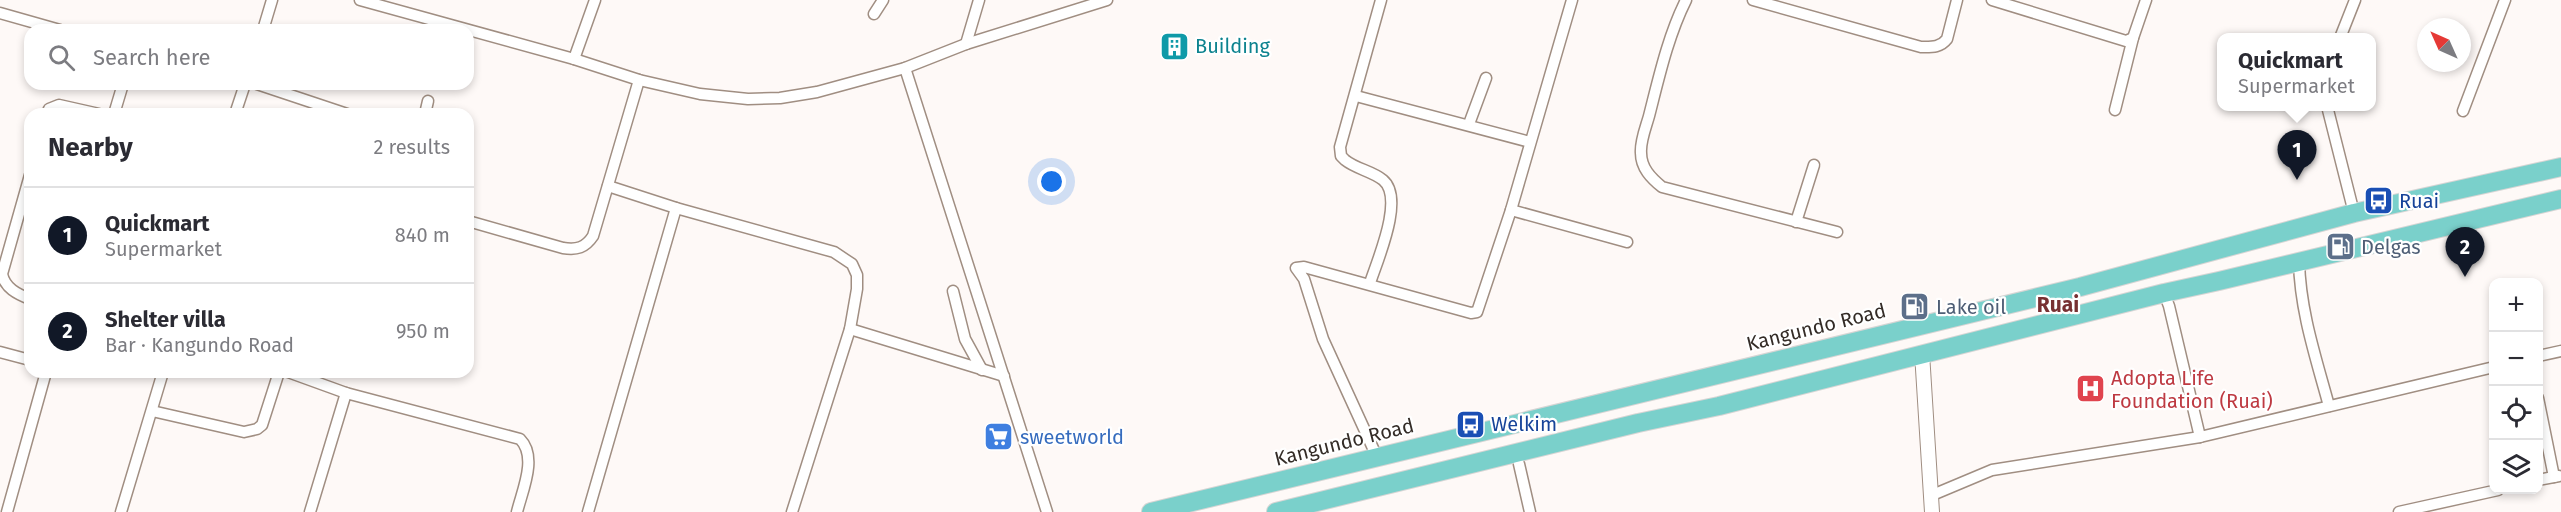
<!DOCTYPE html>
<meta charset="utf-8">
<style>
body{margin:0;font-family:"Fira Sans",sans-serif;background:#f2f2f3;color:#2b2b33}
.controls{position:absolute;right:18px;bottom:18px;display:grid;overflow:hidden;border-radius:12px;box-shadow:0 3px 9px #0003}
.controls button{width:54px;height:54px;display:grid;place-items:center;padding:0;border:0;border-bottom:2px solid #e1e1e2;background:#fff;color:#2b2b33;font:30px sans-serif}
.compass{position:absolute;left:2417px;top:18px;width:54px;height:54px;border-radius:50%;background:#fff;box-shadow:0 3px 9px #0003;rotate:315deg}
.you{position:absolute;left:1052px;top:182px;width:21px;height:21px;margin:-15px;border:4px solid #fff;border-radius:50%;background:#1a73e8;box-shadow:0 0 0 9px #1a73e833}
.badge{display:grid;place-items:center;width:39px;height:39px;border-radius:50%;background:#111827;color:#fff;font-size:20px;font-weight:700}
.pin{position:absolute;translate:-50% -50px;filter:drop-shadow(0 2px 3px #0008)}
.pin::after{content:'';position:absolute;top:32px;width:21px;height:18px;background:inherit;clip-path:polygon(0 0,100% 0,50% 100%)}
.popup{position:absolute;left:2217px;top:33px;width:159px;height:78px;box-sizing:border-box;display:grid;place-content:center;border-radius:12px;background:#fff;filter:drop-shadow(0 2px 4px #0005);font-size:20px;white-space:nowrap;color:#7c7c81}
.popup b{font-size:22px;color:#2b2b33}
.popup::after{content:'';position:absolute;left:50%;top:100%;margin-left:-12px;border:12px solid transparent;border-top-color:#fff}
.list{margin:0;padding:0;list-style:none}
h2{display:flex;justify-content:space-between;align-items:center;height:78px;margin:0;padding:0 24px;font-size:26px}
h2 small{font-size:20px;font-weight:400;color:#7c7c81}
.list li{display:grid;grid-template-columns:39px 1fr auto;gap:18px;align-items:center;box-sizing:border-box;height:96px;padding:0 24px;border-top:2px solid #e1e1e2}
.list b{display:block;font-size:22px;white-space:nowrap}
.list p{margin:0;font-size:20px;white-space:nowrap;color:#7c7c81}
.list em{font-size:20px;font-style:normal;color:#7c7c81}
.icon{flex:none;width:33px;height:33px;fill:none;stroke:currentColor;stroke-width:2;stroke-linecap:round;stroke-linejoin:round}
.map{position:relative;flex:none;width:2561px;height:512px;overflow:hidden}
.search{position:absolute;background:#fff;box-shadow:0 3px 9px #0003;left:24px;top:24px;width:450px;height:66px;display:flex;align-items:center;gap:15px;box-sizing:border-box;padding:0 21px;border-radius:18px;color:#7c7c81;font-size:22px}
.panel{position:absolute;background:#fff;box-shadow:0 3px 9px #0003;left:24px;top:108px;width:450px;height:270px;border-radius:18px}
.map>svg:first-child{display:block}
</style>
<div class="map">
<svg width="2561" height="512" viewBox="0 0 2561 512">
<rect width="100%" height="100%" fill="#fef9f7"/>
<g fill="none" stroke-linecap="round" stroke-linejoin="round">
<defs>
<g id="minor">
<polyline points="360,0 574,59 639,80 700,94 748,99 780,98 817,92 905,68 966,44 1107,0"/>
<path d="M1686 0C1668 36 1659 77 1649 116 1646 127 1640 141 1641 153 1641 168 1651 178 1662 187L1837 232"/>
<path d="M1753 0 1921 47C1931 47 1940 48 1947 39L1957 0"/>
<polyline points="1992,0 2126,41 2133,38 2146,0"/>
<polyline points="0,13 60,30"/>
<polyline points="874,14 883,0"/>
<polyline points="263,30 272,0"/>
<polyline points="2340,38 2355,0"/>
<polyline points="966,44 979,0"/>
<polyline points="574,59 595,0"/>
<polyline points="905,68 1047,512"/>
<polyline points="257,84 347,114"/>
<polyline points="1356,96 1530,142"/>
<polyline points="2327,106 2354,213"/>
<polyline points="2115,110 2133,38"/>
<polyline points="2463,111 2505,0"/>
<polyline points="47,114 49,109 59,105 99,114"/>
<polyline points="114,114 123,84"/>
<polyline points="235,114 245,84"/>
<polyline points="425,114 428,101"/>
<polyline points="1469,124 1486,78"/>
<path d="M30 175 2 274C5 288 17 294 30 299"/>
<polyline points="608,186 676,208"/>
<polyline points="1511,210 1627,242"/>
<path d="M468 221 563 248C577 250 585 248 593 236L639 80"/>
<polyline points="1796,222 1814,165"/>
<path d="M2299 261C2300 311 2316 358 2329 406"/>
<path d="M1370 283C1377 261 1405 198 1383 180 1372 171 1356 169 1345 160L1341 156 1340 147 1381 0"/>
<polyline points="953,291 965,339 982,370"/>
<polyline points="2164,293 2169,306 2200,437"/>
<polyline points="850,329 1004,376"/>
<polyline points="0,352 30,360"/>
<polyline points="2538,356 2561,351"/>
<polyline points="288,372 346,393"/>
<polyline points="2538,398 2554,477"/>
<polyline points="152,411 244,432 257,429 262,425 279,372"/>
<polyline points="1377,457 1323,339 1304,279 1296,268 1304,267 1471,313 1477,312 1511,210 1572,0"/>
<polyline points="1519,464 1530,512"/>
<polyline points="2538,480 2559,476"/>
<polyline points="1930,496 1992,470 2200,437 2494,367"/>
<polyline points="7,512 46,372"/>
<polyline points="121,512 163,372"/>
<path d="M310 512 346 393 520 439C538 457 522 491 517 512"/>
<polyline points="588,512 676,208 834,252 852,264 857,275 857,289 850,329 792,512"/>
<polyline points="2399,512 2498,490"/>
</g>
<polyline id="tertiary" points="1922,353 1932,512"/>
<g id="trunk">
<polyline points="1151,512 2080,287 2354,213 2561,167"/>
<polyline points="1276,512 1638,423 1719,406 2164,293 2219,281 2561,199"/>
</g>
</defs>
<use href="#minor" stroke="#a08e82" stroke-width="13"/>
<use href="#tertiary" stroke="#a08e82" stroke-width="16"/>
<use href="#trunk" stroke="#d6d5d4" stroke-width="20"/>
<use href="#minor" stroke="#fff" stroke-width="10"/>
<use href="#tertiary" stroke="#fff" stroke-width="14"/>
<use href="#trunk" stroke="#7ad0cb" stroke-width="18"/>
</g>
<defs>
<symbol id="building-square" viewBox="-11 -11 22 22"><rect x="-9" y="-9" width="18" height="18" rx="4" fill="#0f9aa8" stroke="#fff"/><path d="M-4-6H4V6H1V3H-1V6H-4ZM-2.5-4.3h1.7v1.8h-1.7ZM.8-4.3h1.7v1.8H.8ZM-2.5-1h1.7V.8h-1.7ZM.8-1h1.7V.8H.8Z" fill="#fff"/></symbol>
<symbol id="bus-square" viewBox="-11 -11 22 22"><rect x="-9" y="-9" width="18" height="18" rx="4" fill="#1a4fb4" stroke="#fff"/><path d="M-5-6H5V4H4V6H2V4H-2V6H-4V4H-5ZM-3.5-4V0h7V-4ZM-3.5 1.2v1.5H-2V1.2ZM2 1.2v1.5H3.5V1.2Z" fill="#fff"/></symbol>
<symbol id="fuel-square" viewBox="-11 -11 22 22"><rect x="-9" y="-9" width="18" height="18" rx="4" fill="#5c6f8a" stroke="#fff"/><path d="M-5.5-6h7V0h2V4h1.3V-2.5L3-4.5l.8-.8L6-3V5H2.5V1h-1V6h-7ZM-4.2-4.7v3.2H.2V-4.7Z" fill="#fff"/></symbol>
<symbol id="hospital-square" viewBox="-11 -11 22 22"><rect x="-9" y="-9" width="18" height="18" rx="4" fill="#e0444e" stroke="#fff"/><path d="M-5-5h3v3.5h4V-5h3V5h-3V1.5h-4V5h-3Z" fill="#fff"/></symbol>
<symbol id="supermarket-square" viewBox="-11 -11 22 22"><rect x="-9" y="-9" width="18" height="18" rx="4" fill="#3f7fe0" stroke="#fff"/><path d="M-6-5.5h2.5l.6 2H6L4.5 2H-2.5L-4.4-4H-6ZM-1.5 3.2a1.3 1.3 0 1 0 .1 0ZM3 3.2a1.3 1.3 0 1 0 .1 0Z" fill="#fff"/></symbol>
</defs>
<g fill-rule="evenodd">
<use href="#building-square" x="1158" y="30" width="33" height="33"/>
<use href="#bus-square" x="2362" y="184" width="33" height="33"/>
<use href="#fuel-square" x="2324" y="230" width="33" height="33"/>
<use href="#fuel-square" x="1898" y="290" width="33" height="33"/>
<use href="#hospital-square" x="2074" y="372" width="33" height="33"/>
<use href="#bus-square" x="1454" y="408" width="33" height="33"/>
<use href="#supermarket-square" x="982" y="420" width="33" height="33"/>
</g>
<g text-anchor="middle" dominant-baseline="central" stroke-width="4.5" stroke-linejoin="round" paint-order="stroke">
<g font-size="20" fill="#0d838f" stroke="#fff" text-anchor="start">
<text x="1195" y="46">Building</text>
</g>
<g font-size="20" fill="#164399" stroke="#fff" text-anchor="start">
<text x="2399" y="201">Ruai</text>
<text x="1491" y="424">Welkim</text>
</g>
<g font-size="20" fill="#4e5e75" stroke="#fff" text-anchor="start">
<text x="2361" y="247">Delgas</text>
<text x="1936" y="307">Lake oil</text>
</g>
<g font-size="20" fill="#342c27" stroke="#fff">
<text transform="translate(1816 327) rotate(-14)">Kangundo Road</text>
<text transform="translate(1344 442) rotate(-14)">Kangundo Road</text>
</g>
<g font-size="20" fill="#be3a42" stroke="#fff" text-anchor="start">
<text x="2111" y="378">Adopta Life<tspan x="2111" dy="23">Foundation (Ruai)</tspan></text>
</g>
<g font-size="20" fill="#366cbe" stroke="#fff" text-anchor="start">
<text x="1020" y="437">sweetworld</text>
</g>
<g font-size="21" font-weight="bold" fill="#773032" stroke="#fff">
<text x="2058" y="305">Ruai</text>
</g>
</g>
</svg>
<div class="controls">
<button>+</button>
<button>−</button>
<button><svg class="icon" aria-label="locate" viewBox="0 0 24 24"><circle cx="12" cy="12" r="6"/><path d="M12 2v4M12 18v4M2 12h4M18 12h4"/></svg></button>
<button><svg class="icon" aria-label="layers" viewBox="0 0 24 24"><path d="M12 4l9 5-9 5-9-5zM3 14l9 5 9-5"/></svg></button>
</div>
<svg class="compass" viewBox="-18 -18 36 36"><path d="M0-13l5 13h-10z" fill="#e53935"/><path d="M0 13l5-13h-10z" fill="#7c7c81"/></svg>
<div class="you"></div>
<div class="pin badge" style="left:2297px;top:180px">1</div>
<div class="popup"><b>Quickmart</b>Supermarket</div>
<div class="pin badge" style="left:2465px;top:277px">2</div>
<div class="search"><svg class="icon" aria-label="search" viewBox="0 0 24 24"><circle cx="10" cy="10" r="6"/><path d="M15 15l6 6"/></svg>Search here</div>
<section class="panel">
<h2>Nearby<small>2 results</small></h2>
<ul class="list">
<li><span class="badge">1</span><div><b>Quickmart</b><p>Supermarket</p></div><em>840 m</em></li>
<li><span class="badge">2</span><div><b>Shelter villa</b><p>Bar · Kangundo Road</p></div><em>950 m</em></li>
</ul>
</section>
</div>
